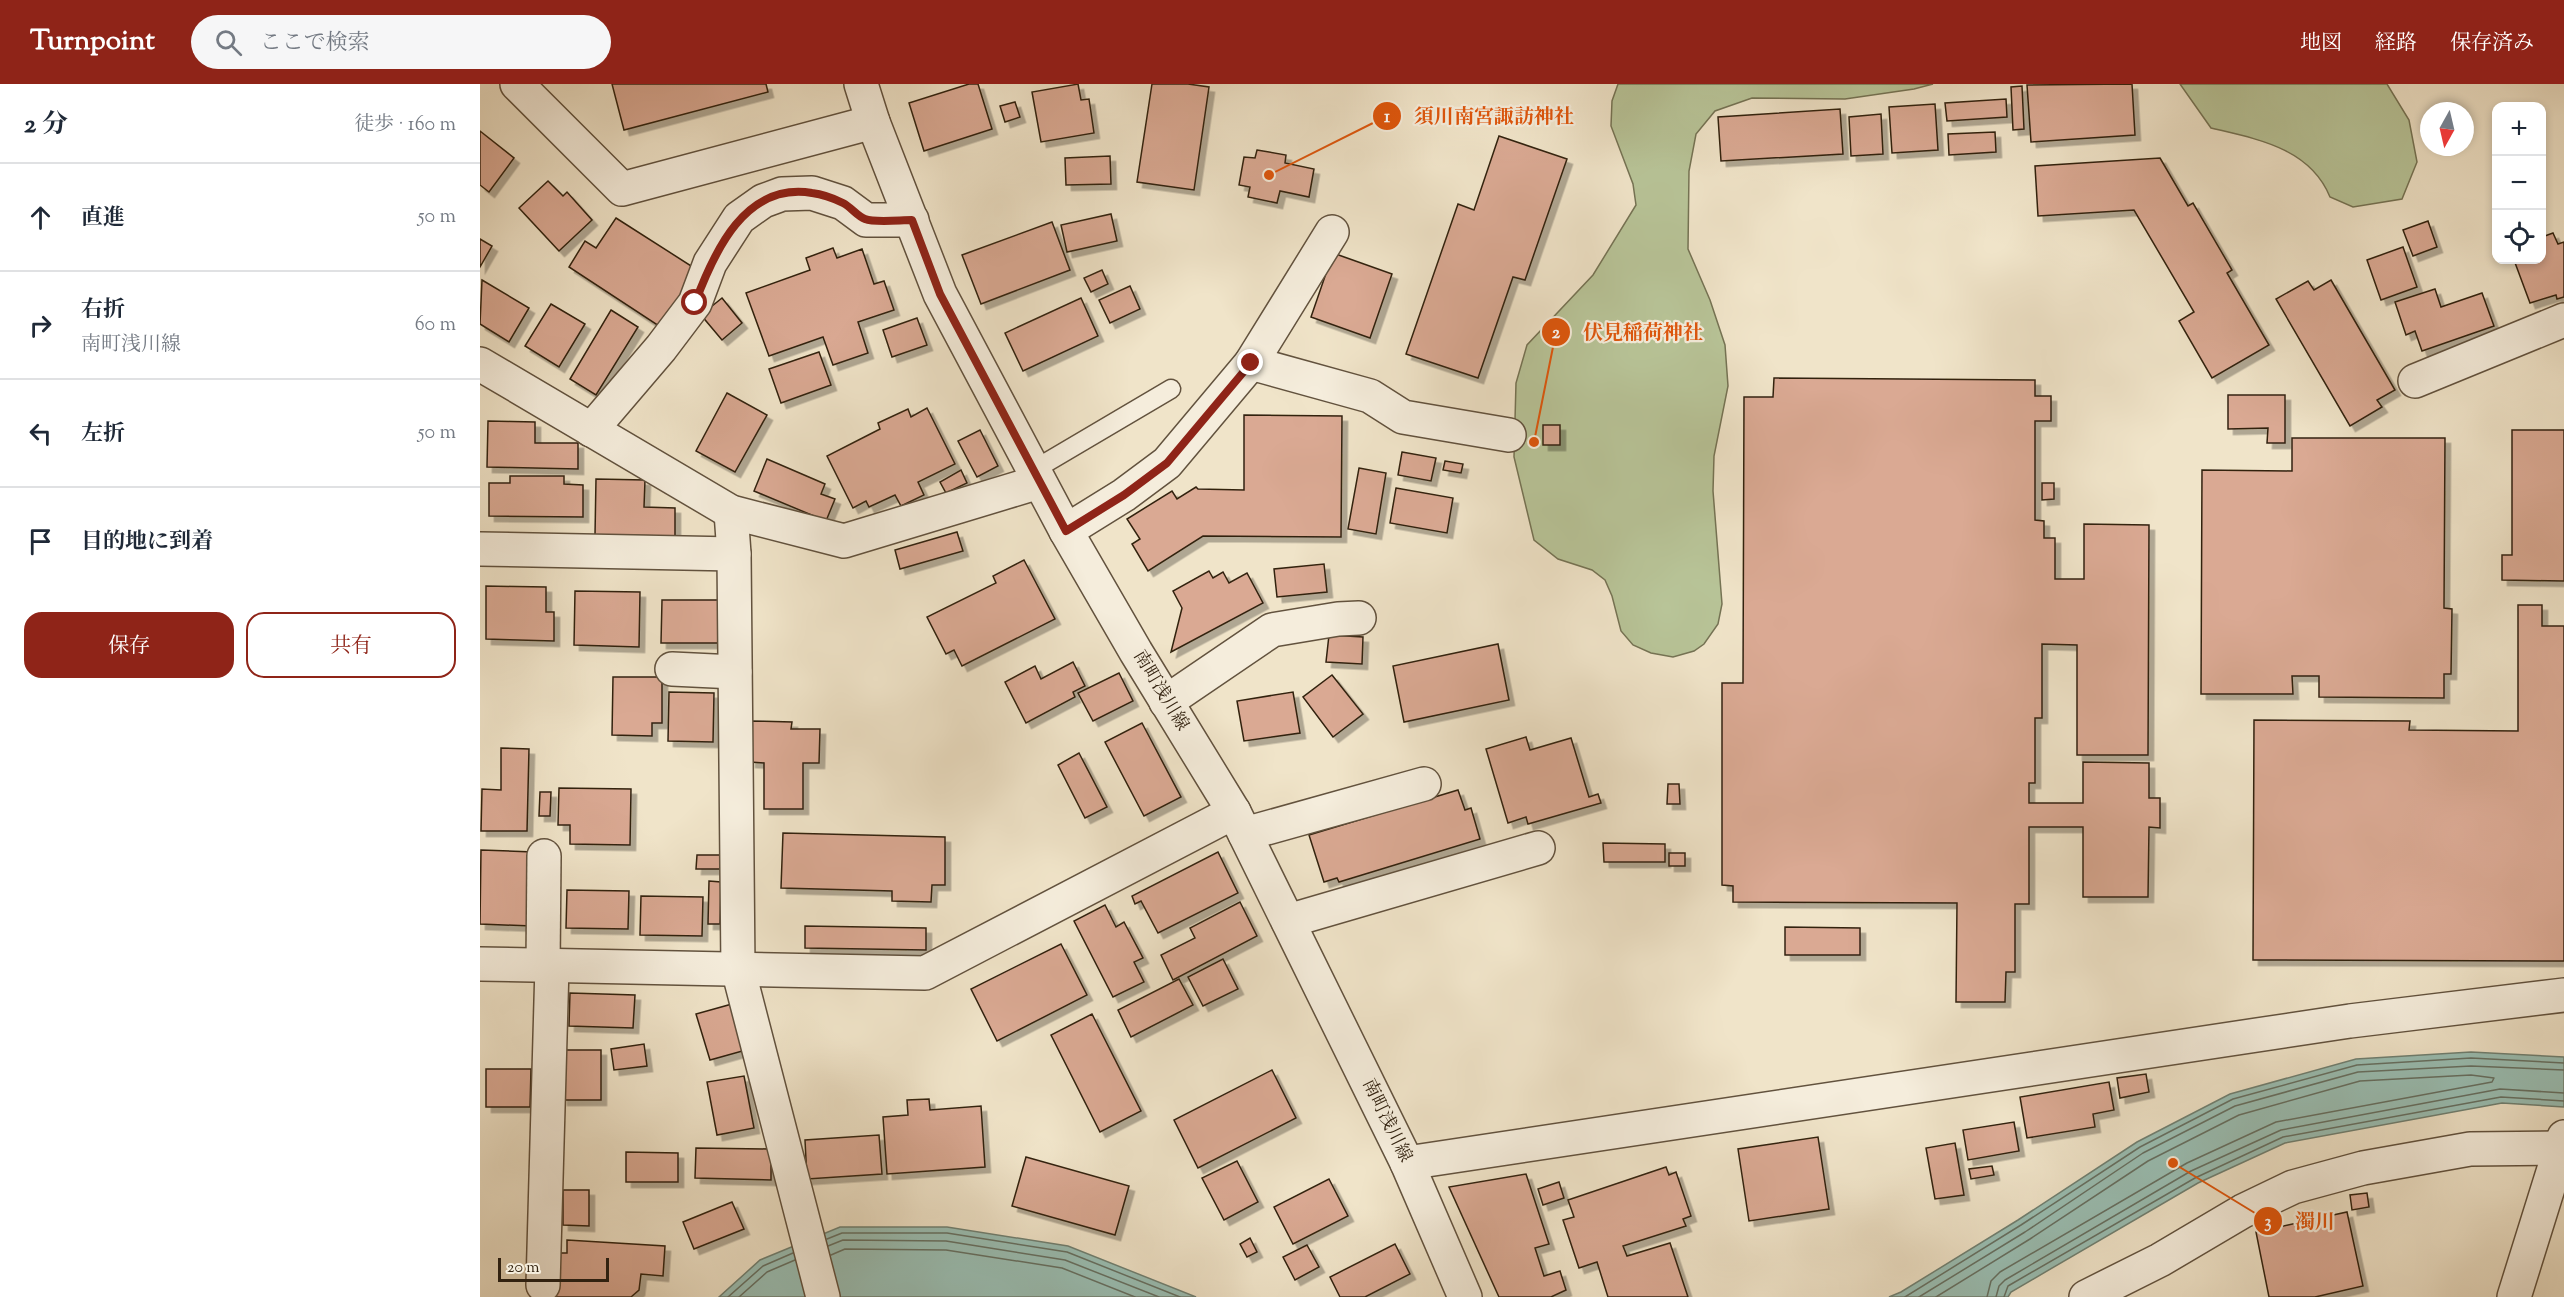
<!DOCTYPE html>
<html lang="ja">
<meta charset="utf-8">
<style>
body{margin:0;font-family:"Sorts Mill Goudy","Noto Serif JP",serif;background:#f6f6f7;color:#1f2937}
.controls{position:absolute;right:18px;top:18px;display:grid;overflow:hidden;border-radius:12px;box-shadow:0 3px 9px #0003}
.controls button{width:54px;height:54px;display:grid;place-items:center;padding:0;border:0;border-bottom:2px solid #e0e1e3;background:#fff;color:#1f2937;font:30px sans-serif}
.compass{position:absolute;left:1940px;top:18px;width:54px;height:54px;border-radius:50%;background:#fff;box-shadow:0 3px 9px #0003;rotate:188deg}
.scale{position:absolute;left:18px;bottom:15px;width:111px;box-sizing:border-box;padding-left:6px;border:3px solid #322210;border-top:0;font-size:16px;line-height:21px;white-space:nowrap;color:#322210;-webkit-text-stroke:4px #f5eddc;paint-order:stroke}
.stop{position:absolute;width:18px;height:18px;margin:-14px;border:4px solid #8f2418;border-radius:50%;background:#fff}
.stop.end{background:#8f2418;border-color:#fff;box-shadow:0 2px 6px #0008}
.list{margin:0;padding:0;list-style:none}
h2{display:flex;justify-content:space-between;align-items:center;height:78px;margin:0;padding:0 24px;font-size:26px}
h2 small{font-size:20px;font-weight:400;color:#747a83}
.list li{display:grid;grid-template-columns:39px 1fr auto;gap:18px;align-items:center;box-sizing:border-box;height:108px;padding:0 24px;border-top:2px solid #e0e1e3}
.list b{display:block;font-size:22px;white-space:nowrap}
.list p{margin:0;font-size:20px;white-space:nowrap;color:#747a83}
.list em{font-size:20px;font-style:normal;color:#747a83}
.actions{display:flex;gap:12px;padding:18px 24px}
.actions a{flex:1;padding:14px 0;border:2px solid #8f2418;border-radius:18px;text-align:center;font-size:21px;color:#8f2418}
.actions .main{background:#8f2418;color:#fff}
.icon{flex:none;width:33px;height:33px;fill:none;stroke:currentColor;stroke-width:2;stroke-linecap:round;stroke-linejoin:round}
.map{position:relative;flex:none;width:2084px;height:1213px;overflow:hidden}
header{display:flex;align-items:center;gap:36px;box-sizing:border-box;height:84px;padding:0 30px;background:#8f2418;color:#fff}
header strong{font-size:28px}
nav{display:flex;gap:33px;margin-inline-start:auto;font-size:21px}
.search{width:420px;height:54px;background:#f6f6f7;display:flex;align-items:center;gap:15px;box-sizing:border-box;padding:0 21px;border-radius:33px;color:#747a83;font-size:22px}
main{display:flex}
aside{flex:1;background:#fff}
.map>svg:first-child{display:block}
</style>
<header>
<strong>Turnpoint</strong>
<div class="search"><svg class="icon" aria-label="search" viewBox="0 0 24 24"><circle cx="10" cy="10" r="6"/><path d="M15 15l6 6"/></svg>ここで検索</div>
<nav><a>地図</a><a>経路</a><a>保存済み</a></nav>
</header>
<main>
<aside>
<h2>2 分<small>徒歩 · 160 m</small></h2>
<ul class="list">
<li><svg class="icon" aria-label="ahead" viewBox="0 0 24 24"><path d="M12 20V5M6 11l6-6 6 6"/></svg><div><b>直進</b></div><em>50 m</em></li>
<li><svg class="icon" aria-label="right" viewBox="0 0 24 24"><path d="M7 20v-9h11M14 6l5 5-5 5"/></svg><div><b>右折</b><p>南町浅川線</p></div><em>60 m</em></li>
<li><svg class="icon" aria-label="left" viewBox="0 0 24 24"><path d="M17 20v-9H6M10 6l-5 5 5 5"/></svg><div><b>左折</b></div><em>50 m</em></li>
<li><svg class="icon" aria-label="arrive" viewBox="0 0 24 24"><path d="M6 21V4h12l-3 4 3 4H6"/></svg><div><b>目的地に到着</b></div></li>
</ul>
<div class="actions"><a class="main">保存</a><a>共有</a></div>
</aside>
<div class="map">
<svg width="2084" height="1213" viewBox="0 0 2084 1213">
<defs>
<filter id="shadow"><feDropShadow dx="5.5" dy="5.5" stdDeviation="0" flood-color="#0004"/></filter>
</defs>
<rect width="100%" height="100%" fill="#f0e4c9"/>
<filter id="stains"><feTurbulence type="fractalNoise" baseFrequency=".00333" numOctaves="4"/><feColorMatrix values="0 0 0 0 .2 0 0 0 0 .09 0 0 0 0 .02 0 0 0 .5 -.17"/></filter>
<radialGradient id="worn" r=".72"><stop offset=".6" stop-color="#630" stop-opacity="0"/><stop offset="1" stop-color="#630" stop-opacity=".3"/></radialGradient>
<g fill="#b8c498" stroke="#757354" stroke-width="1.5">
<polygon points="1138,0 1453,0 1434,5 1365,15 1272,14 1235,27 1216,50 1209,87 1208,165 1230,216 1245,261 1248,302 1234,372 1233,407 1242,520 1238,540 1224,560 1214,567 1193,573 1171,569 1153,561 1141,547 1132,512 1125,496 1112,486 1078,475 1054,456 1034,373 1036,299 1047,261 1113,191 1156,121 1153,100 1131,42 1132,17"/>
<path d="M1700 0H1907L1929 36 1937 78 1922 115 1873 123 1850 113C1830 64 1777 55 1731 44Z"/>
</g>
<g fill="#9abfb4" stroke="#708072" stroke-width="1.5">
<polygon points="1991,968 2084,973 2084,1023 2022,1019 1805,1059 1718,1099 1531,1208 1528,1213 1409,1213 1421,1208 1538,1136 1657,1058 1750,1010 1876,975"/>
<polygon points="360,1143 467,1143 588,1162 716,1213 239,1213 280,1176"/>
</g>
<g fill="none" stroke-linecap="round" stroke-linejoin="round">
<g stroke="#667062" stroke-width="1.5">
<polyline points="347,1155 362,1149 467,1149 587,1168 700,1213"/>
<polyline points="348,1162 363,1156 466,1157 585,1176 679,1213"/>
<polyline points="351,1171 365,1165 466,1166 582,1184 655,1213"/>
<polyline points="248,1213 283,1182 313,1169"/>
<polyline points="259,1213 287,1188 315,1176"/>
<polyline points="1425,1213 1541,1141 1660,1063 1753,1015 1877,981 1991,974 2084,979"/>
<polyline points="1439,1213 1545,1148 1663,1069 1755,1022 1878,988 1991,982 2084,986"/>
<polyline points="1456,1213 1550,1155 1668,1077 1759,1031 1880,997 1991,991 2014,994 2012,998 1796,1038 1707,1079 1520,1188 1511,1197 1507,1213"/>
<polyline points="1516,1213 1519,1202 1525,1196 1711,1087 1801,1046 2020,1005 2084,1009"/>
<polyline points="1524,1213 1528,1202 1715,1094 1803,1053 2021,1013 2084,1017"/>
</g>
</g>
<g fill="#daa993" stroke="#322210" stroke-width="1.5" filter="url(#shadow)">
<polygon points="132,0 286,0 288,8 144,46"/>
<polygon points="489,0 498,0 512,45 444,67 429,19"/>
<polygon points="598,0 601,16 609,15 614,49 561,58 552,8"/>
<polygon points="672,0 708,0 729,3 714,106 657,98"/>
<polygon points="1652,0 1655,51 1551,58 1547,1"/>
<polygon points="1542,2 1544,45 1533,46 1531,3"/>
<polygon points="1526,15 1527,33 1467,37 1465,19"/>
<polygon points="535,18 540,33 525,38 520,22"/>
<polygon points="1455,20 1458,66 1412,69 1409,23"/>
<polygon points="1360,25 1363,70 1241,77 1238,33"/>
<polygon points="1401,30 1403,70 1371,72 1369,33"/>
<polygon points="0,47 34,74 9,108 0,101"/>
<polygon points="1515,48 1516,68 1469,71 1468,50"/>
<polygon points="1019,52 1087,75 1045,196 1033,193 998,294 926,270 978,120 994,126"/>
<polygon points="777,66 806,71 805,79 834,85 829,113 800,107 797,119 768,113 770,103 759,101 764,73 775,74"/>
<polygon points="630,72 631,100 586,101 585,74"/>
<polygon points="1680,74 1708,122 1713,119 1752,186 1747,189 1789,261 1732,294 1699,237 1714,228 1654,126 1558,132 1555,82"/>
<polygon points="68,97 83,112 87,108 112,136 79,167 39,124"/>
<polygon points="631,130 637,157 587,168 581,141"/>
<polygon points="136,134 219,187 182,244 89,183 105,157 116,164"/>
<polygon points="1948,137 1957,163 1933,172 1923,146"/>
<polygon points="572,138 590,186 501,220 482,171"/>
<polygon points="2073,149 2078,160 2084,158 2084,213 2077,215 2076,211 2050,219 2034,176 2062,176 2062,153"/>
<polygon points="0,155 12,162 0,183"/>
<polygon points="1923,163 1937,203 1901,216 1887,176"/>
<polygon points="353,164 357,174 382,165 394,200 404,197 414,226 378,238 388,269 353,281 343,253 289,272 266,209 330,186 326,174"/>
<polygon points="853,169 912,190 890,254 831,233"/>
<polygon points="622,186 628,200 611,208 604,194"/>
<polygon points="2,196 49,224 29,258 0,240"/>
<polygon points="1851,196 1915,306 1897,316 1902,323 1870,342 1796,215 1828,197 1834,206"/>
<polygon points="650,202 660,225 630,239 619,216"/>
<polygon points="1955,205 1961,223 2002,209 2014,242 1942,267 1935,247 1926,251 1915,218"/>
<polygon points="242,214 262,239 242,256 221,231"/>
<polygon points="601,214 618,252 543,287 525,249"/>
<polygon points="71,220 105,240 79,283 45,262"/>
<polygon points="131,226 158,243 116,311 90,295"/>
<polygon points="437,234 447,261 412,273 403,246"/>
<polygon points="339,268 351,301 301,319 289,285"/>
<polygon points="1294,294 1555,296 1555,312 1571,312 1571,337 1555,337 1555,436 1564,437 1564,454 1575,454 1575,495 1604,495 1604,440 1669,441 1668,671 1597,671 1597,561 1562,560 1562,634 1555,634 1555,699 1549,699 1549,719 1603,719 1603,678 1669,679 1669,714 1680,714 1680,744 1669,743 1668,813 1603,813 1603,743 1549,743 1549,820 1535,820 1535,888 1526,888 1525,918 1476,918 1477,819 1253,818 1253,802 1242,801 1242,599 1263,599 1264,313 1293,313"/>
<polygon points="247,309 287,331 255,388 216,367"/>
<polygon points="1748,311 1805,311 1805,359 1787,359 1788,344 1748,345"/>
<polygon points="447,324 475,380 438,398 444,411 421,422 415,411 389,423 386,417 373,424 347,372 400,345 398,339 428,325 431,333"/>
<polygon points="764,331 862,332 861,453 723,452 668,487 652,460 660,455 647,435 692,407 697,415 716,403 718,405 764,406"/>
<polygon points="8,337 55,338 55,359 98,359 98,385 7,383"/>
<rect x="1063" y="341" width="17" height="20"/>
<polygon points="500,346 518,382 497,393 478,357"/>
<polygon points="2032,346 2084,346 2084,497 2022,496 2022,471 2032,471"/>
<polygon points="1812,354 1965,354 1964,524 1972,525 1971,590 1964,590 1964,614 1839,613 1839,592 1812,592 1813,610 1721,610 1722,386 1812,387"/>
<polygon points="922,368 956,374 951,397 918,391"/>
<polygon points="287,375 345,400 341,410 355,415 346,437 274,407"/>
<polygon points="965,377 983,380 981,389 963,386"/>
<polygon points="879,384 906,389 896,450 868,445"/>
<polygon points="481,386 487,399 466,409 460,398"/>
<polygon points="30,392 84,392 84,400 103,401 103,433 9,432 9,399 30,399"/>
<polygon points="116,395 165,396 164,423 195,424 195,452 115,451"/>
<polygon points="1562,399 1574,399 1574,415 1562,416"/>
<polygon points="916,404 973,414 967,449 910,439"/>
<polygon points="477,448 483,467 420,485 415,466"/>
<polygon points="544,476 575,535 482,582 474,566 466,570 447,533 516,499 513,492"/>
<polygon points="844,480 847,508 797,513 794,485"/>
<polygon points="729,487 733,494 743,488 749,499 767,489 783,519 691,568 702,524 693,507"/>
<polygon points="6,502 66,503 66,528 74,528 74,557 6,555"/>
<polygon points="95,507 160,508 159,563 94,561"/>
<polygon points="182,516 240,516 239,559 181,559"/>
<polygon points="2038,521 2062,521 2062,542 2084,542 2084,877 1773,876 1774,636 1930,637 1929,646 2038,647"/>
<polygon points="849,551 883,553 882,580 846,578"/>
<polygon points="1018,560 1029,616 924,638 913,582"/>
<polygon points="593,578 605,602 593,608 595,613 546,639 525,598 555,582 561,595"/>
<polygon points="639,589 653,617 613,637 598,609"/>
<polygon points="852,591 883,630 853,653 823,613"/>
<polygon points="133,593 182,593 182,639 172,639 172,652 132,651"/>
<polygon points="189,608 234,609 233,658 188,657"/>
<polygon points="813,608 820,649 764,657 757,617"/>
<polygon points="271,637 312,638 311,645 340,645 339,679 323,679 323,725 284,725 284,679 270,678"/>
<polygon points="662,639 701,713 664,732 625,658"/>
<polygon points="1046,653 1050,666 1091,654 1109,713 1118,710 1121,719 1048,740 1046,733 1028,739 1006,665"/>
<polygon points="21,664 49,665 47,747 1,747 2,705 21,706"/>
<polygon points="599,669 627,723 605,734 578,681"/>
<polygon points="1188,700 1199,700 1200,720 1187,720"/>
<polygon points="79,704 151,705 150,761 90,760 90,741 78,741"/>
<polygon points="978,706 985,726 991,724 1000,755 859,798 857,794 844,798 829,751"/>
<polygon points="60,708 71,708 70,732 59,732"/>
<polygon points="303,749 465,753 465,801 452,801 451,818 412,817 412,807 301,804"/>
<polygon points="1123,759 1185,760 1185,778 1124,778"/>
<polygon points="1,766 53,768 52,842 0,840"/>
<polygon points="738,768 758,809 678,849 661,817 655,820 652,812"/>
<rect x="1189" y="769" width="16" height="13"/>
<polygon points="217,771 240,771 240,785 216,785"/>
<polygon points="229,797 241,798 240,840 228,840"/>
<polygon points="87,806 149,807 148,845 86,844"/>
<polygon points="161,812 223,813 222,852 160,851"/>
<polygon points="760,818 777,852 693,896 681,871 715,854 710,844"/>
<polygon points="625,821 636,843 644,838 663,874 654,878 664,898 633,913 594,837"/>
<polygon points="325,842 446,844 446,866 325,864"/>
<polygon points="1305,843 1380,844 1380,871 1305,871"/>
<polygon points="581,860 607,911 517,957 491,905"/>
<polygon points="743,875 758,905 723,922 708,893"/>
<polygon points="699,895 713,921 651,953 638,926"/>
<polygon points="90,909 155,911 153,944 89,942"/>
<polygon points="252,920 266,966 230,976 216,930"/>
<polygon points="612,930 661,1027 620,1048 571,951"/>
<polygon points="164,960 167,982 134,986 131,965"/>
<rect x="82" y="966" width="39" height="50"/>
<polygon points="6,985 51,985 50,1023 6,1023"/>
<polygon points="792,986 816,1034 718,1084 694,1036"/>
<polygon points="1666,990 1669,1008 1640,1014 1637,994"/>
<polygon points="264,992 274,1044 237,1051 227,998"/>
<polygon points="1629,998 1634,1026 1613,1030 1615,1043 1547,1054 1540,1013"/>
<polygon points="449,1015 450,1026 501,1022 505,1083 407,1090 403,1033 428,1031 427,1016"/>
<polygon points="1534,1038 1539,1067 1488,1076 1483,1046"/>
<polygon points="399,1051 402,1090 327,1095 325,1056"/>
<polygon points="1338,1053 1349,1125 1269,1137 1258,1065"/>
<polygon points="1475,1059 1484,1111 1455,1115 1446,1064"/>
<polygon points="216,1064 291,1065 291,1096 215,1094"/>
<polygon points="146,1068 198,1069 198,1098 146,1098"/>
<polygon points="546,1073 649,1102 635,1151 532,1122"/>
<polygon points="757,1077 778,1118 744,1136 722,1094"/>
<polygon points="1512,1082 1514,1091 1491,1095 1489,1085"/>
<polygon points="1186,1083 1189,1091 1196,1088 1211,1132 1203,1135 1206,1142 1143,1162 1147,1172 1190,1159 1208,1213 1128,1213 1117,1178 1099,1184 1083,1136 1094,1133 1088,1116"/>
<polygon points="1046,1090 1069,1160 1055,1164 1064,1192 1080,1187 1086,1206 1071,1213 1019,1213 969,1103"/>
<polygon points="849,1095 868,1132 813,1160 794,1123"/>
<polygon points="1079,1098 1084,1114 1063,1121 1058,1105"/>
<polygon points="83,1106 109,1106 109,1142 83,1141"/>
<polygon points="1887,1109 1889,1123 1872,1126 1870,1111"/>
<polygon points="252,1118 264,1145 214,1165 203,1138"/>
<polygon points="1867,1128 1883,1202 1835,1213 1789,1213 1776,1148"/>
<polygon points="770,1154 777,1168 767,1173 760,1160"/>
<polygon points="87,1156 185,1162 183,1192 161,1190 159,1206 151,1213 76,1213 79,1169 87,1169"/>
<polygon points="915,1160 930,1190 885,1213 860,1213 850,1193"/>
<polygon points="827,1161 839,1183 815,1196 803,1173"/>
</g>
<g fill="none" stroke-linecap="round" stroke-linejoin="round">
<defs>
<polyline id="service" points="552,387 691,305"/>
<g id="minor">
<polyline points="37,0 142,105 393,38"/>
<polyline points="771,279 890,312 923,333 1029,351"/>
<polyline points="0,280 251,428 364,457 559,398"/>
<polyline points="1935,297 2084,236"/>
<polyline points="111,346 181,264 215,219 230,179 259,134 283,117 302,110 332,109 363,119 386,136 432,136"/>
<polyline points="251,428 254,470 258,885 343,1213"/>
<polyline points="586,447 644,411 687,379 771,279 852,148"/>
<polyline points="0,465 254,470"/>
<polyline points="192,585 255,588"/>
<polyline points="686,618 792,546 858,535 879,534"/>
<polyline points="765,750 944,700"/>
<polyline points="808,837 1058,764"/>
<polyline points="0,880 445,889 754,728"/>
<polyline points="63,882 64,772"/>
<polyline points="927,1079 1870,937 2084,911"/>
<polyline points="63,1201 72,882"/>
<polyline points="1606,1213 1680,1176 1763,1127 1813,1103 1883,1084 1990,1065 2081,1064"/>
<polyline points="2034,1213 2084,1053"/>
</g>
<polyline id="tertiary" points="381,0 393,38 460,210 586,447 656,568 754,728 927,1079 985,1213"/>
</defs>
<use href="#service" stroke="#62523e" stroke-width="21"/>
<use href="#minor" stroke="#62523e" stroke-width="36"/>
<use href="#tertiary" stroke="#62523e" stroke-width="36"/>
<use href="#service" stroke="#f5eddc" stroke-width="18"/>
<use href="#minor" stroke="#f5eddc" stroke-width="33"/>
<use href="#tertiary" stroke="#f5eddc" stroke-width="33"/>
</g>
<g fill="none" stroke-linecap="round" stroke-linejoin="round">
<path stroke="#8f2418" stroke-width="8" d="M215 219C234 168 265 98 332 109 341 110 355 115 363 119 371 123 377 132 385 135 395 139 420 136 432 136L460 210 586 447 644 411 687 379 771 279"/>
</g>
<g text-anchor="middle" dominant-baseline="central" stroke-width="4.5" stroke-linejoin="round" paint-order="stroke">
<g font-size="18" fill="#322210" stroke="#f5eddc">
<text transform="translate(680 607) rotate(59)">南町浅川線</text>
<text transform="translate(906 1037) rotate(64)">南町浅川線</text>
</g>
</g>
<path fill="none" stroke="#df560c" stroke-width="2" d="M789 91L907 32M1054 358L1076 248M1693 1079L1788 1137"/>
<g fill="#df560c" stroke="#f5eddc" stroke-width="2">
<circle cx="789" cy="91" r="6"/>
<circle cx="1054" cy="358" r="6"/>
<circle cx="1693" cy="1079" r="6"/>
<circle cx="907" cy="32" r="15"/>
<circle cx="1076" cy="248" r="15"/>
<circle cx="1788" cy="1137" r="15"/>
</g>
<g font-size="18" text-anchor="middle" font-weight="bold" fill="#fff">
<text x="907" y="38">1</text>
<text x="1076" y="254">2</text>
<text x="1788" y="1143">3</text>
</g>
<g font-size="20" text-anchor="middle" font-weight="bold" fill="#df560c" stroke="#f5eddc" stroke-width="4.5" stroke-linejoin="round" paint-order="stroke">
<text x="1014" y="39">須川南宮諏訪神社</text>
<text x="1163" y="255">伏見稲荷神社</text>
<text x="1835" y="1144">濁川</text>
</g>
<rect width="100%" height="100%" filter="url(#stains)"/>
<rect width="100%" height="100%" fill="url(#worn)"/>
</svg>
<div class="controls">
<button>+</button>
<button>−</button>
<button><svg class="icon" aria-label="locate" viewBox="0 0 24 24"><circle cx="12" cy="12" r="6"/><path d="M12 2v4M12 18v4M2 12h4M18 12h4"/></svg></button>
</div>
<svg class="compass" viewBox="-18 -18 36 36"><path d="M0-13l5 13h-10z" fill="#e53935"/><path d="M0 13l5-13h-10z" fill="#747a83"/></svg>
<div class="scale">20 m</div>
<div class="stop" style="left:215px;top:219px"></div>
<div class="stop end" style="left:771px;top:279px"></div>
</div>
</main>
